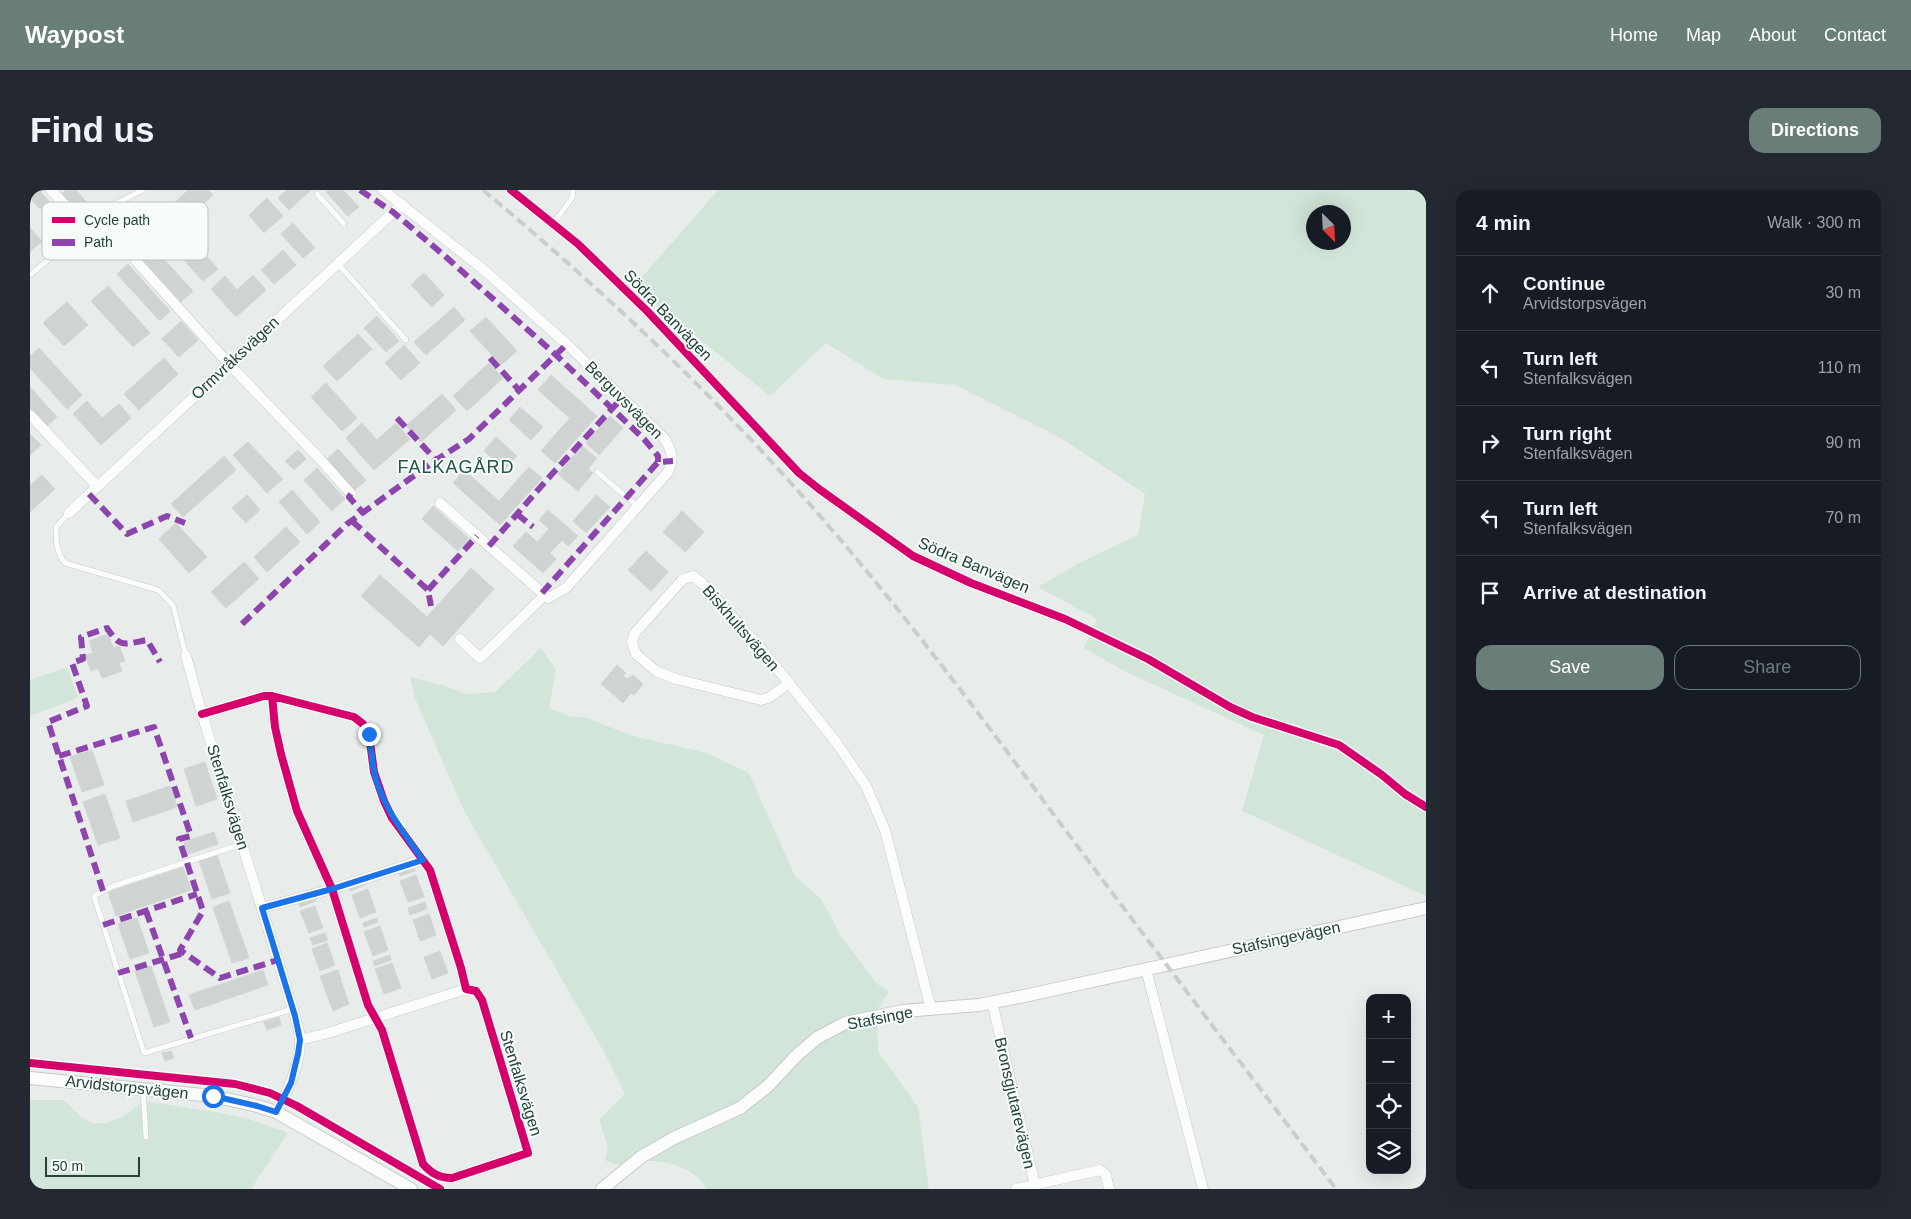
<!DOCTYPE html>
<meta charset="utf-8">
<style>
body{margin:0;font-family:Helvetica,sans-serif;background:#242831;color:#f1f3f6}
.controls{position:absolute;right:15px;bottom:15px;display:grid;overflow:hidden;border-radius:10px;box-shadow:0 5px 20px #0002}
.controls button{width:45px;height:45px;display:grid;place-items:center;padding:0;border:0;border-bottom:1px solid #363941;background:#171b24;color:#f1f3f6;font:25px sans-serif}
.compass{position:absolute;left:1276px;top:15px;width:45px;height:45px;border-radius:50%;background:#171b24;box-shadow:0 5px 20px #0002;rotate:156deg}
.scale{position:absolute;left:15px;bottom:12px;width:95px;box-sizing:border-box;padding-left:5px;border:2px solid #24423a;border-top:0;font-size:14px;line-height:18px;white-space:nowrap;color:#24423a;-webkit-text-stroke:4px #f7fbf9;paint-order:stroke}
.stop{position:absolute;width:15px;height:15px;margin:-11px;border:4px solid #1a73e8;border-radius:50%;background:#fff}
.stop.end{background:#1a73e8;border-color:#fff;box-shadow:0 1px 5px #0008}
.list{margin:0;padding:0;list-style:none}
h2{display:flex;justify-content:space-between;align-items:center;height:65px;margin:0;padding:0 20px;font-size:21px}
h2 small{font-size:16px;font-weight:400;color:#9ea1a6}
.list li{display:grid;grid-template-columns:32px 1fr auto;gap:15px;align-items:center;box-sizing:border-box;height:75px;padding:0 20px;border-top:1px solid #363941}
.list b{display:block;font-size:19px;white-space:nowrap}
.list p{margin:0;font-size:16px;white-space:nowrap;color:#9ea1a6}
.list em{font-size:16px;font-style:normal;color:#9ea1a6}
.actions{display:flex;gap:10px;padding:15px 20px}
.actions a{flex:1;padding:11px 0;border:1px solid #697e78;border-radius:15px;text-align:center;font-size:18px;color:#697e78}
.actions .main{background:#697e78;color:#fff}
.icon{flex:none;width:28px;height:28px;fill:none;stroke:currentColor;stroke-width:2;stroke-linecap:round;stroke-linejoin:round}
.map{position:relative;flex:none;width:1396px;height:999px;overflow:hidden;border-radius:15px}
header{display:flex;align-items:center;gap:30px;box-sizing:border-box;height:70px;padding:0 25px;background:#697e78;color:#fff}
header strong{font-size:24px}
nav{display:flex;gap:28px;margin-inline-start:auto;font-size:18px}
.intro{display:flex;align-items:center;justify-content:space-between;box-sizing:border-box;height:120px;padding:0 30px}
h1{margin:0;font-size:35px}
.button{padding:12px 22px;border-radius:15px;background:#697e78;color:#fff;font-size:18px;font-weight:700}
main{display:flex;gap:30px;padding:0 30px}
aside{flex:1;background:#171b24;border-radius:15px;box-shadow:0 5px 20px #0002}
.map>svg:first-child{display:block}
</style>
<header>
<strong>Waypost</strong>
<nav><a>Home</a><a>Map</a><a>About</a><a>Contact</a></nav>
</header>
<div class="intro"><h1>Find us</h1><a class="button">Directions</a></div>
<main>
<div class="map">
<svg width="1396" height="999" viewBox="0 0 1396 999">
<rect width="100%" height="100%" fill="#e8edeb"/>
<g fill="#d1e6d8" fill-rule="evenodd">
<path d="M688 0H1396V706L1212 621 1234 545 1094 481 1054 458 1067 429 1008 397 1053 371 1108 345 1115 304 1029 247 925 195 853 189 796 153 740 206 604 96ZM1284 22H1314V52H1284Z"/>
<path d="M511 458 526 480 519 518 541 527H554L603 546 677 563 719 583 765 686 791 709 812 747 846 793 859 802 847 820 848 861 888 917 899 999H676C668 980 639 971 619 971 599 970 596 981 575 970L578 959 569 929 595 904 578 869 434 621 385 508 380 487 415 496 437 504 465 502Z"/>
<polygon points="37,477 48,508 0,526 0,490"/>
<path d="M0 910H34C41 916 47 924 54 929 74 942 99 924 113 911L186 922 219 929 258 943 221 999H0Z"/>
</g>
<g fill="#cfd4d2" stroke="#d1d6d4">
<polygon points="0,0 9,0 19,11 10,19 0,8"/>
<polygon points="36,0 46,0 62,18 53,26 32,4"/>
<polygon points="158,0 178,0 183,5 157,29 143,14"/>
<polygon points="257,0 281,0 259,20 248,8"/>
<polygon points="299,0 313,0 329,17 318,26 296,2"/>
<polygon points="237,8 253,26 234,43 219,25"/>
<polygon points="21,12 43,35 34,43 12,20"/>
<polygon points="146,33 188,79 173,91 132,46"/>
<polygon points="263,33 285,58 273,68 251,44"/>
<polygon points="0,38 12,51 0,62"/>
<polygon points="120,54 163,101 151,112 108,65"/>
<polygon points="253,60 266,75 244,94 231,80"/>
<polygon points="98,74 140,121 130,131 87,84"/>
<polygon points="394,83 414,105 402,117 381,95"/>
<polygon points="223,85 236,100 206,127 181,99 195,86 207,100"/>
<polygon points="78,96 120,143 103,157 61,111"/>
<polygon points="37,112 58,135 34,156 13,133"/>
<polygon points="424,117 435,130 396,165 384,152"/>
<polygon points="347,126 369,151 356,162 334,138"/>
<polygon points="456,127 487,161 471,175 440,141"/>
<polygon points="151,131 168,150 149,167 132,149"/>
<polygon points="328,144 342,159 307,191 293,176"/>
<polygon points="374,155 390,173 371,190 355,173"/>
<polygon points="9,158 52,205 37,219 0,178 0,166"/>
<polygon points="134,168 148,184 109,220 94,204"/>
<polygon points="459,173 473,188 437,221 423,206"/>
<polygon points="521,185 567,226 525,273 511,261 540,228 508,200"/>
<polygon points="296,193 327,228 312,241 281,207"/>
<polygon points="0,197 27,227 16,237 0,220"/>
<polygon points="412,204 426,220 391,252 376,236"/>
<polygon points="57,211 72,228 89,214 101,228 71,255 43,224"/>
<polygon points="490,217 513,237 501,250 479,230"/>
<polygon points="580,226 593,238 569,265 556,253"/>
<polygon points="332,233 347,250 366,233 380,249 344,280 316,248"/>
<polygon points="0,244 11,255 0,265"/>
<polygon points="466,247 487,266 475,279 454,261"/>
<polygon points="218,252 253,289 237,303 203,265"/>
<polygon points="552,256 567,268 558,279 563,283 548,301 528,284"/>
<polygon points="308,259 336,290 324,301 296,270"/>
<polygon points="268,260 276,269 264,280 255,271"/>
<polygon points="194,266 206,280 153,327 141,314"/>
<polygon points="499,277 512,288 470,335 423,293 434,280 469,311"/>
<polygon points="287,278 315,309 302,321 274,290"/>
<polygon points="12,285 25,299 0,322 0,295"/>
<polygon points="262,300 290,332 277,344 249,312"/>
<polygon points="217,305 230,320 216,333 202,318"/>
<polygon points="566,305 580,317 556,343 543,331"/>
<polygon points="403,316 439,349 428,361 392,329"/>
<polygon points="518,320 548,346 538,356 532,350 520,363 526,369 513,383 483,356 496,342 507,352 519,339 509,330"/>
<polygon points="652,321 674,342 655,362 633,342"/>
<polygon points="146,333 177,367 159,383 129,349"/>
<polygon points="256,337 270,352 237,382 224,367"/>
<polygon points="616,361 638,382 621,401 598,380"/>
<polygon points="214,372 229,389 196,418 181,402"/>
<polygon points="441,378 464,399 413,456 400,444 389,457 331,406 350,385 397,427"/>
<polygon points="78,444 83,458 89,456 95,471 89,473 92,481 72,488 68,478 61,481 55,465 63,463 59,451"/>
<polygon points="587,475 596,483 593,486 597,489 603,485 613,494 604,505 601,503 593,513 571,494"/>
<polygon points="62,560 74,595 52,602 40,567"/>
<polygon points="175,572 187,609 166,616 154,579"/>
<polygon points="140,596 147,617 103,632 96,611"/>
<polygon points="75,604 90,648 68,655 53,612"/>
<polygon points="184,642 188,654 158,664 154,652"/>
<polygon points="187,665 200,703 182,709 169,671"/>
<polygon points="383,674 385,681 370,686 368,680"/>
<polygon points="153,677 161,700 86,726 78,702"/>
<polygon points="386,685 394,707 378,712 370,691"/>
<polygon points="335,689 337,694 320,701 318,695"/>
<polygon points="338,699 346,722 330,728 322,705"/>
<polygon points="284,704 286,711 270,717 267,710"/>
<polygon points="199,711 219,768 202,773 183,717"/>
<polygon points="395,712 397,719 380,725 378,718"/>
<polygon points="285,716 293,738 279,743 270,721"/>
<polygon points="399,724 406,745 390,751 383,730"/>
<polygon points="107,728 119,763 100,769 88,734"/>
<polygon points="347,728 348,732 334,737 333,733"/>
<polygon points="350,736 358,760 343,766 334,742"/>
<polygon points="295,743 298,750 283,755 280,748"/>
<polygon points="297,753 305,775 290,781 282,759"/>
<polygon points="410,761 418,783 402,789 394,767"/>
<polygon points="360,765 361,770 345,776 343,771"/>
<polygon points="362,773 371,798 354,804 345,779"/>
<polygon points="121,776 140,832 124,837 105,781"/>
<polygon points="233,780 238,795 165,820 159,805"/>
<polygon points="308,780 311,790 294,797 290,786"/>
<polygon points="311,791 319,814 303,821 294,797"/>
<polygon points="249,827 251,835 237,840 234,832"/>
<polygon points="141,861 144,868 135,871 132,863"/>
</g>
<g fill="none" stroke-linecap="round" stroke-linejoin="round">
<defs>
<g id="service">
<polyline points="287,4 314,34"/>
<polyline points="523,34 542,8 543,0"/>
<polyline points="308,74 376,150"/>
<polyline points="0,85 83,15 113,0"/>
<polyline points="567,282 607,316"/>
<path d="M39 323 26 337C26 351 26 361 35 373L128 400 143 415 156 466"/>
<polyline points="212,654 83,696 64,706 114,863 263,819"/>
<polyline points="113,900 116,947"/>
</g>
<g id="minor">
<polyline points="21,0 50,31"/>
<path d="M353 0 454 80 541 158 635 249C642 262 644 268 638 282L536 398 518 408 410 313"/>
<polyline points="481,0 548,54 617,121 769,283 789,299 883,366 941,393 1035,429 1118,469 1200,517 1222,527 1309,555 1352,585 1375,604 1396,617"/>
<polyline points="106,71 199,174 289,268 321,304"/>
<polyline points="0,225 67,296"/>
<polyline points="39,323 372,14"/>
<polyline points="430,449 450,468 515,405"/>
<path d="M156 466 172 524 265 826C267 834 270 842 270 850 271 873 257 903 246 922"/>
<polyline points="759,493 740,507 731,510 646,489 626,481 606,464 602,452 605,443 653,389 663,386 673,394 733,461 806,552 836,596 855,640 901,819"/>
<path d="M172 524 234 506H242L324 527 333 534 339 544 344 582 354 611 362 628 400 680 431 778 436 799 446 801 452 810 498 963 422 988C409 988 401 983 393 974L352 840 338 815 302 699 267 621 251 564 245 537 242 506"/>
<polyline points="232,718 302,699 393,670"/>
<polyline points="1116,779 1173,999"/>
<polyline points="962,812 1005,995"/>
<polyline points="270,850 298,843 436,799"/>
<polyline points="986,999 1070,980 1076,985 1079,999"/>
</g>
<g id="tertiary">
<polyline points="0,888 183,906 227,916 246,922 381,999"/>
<polyline points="572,999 611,967 644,948 710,918 738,896 767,865 787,848 815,833 873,821 949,815 994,806 1396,718"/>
</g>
</defs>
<use href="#service" stroke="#c5cac8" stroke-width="6"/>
<use href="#minor" stroke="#c5cac8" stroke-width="11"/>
<use href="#tertiary" stroke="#c5cac8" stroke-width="14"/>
<use href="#service" stroke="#fcfcfc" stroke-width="5"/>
<use href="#minor" stroke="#fcfcfc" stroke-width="10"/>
<use href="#tertiary" stroke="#fcfcfc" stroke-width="12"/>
<path stroke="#c9cdcc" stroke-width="4" stroke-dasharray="10 5" stroke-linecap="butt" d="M453 0C558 88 659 181 751 282 855 396 947 521 1039 645 1127 763 1217 881 1306 999"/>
<g stroke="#8e44ad" stroke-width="6" stroke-dasharray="12 6" stroke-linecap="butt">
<polyline points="330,0 363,22 416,67 526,165 614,249 628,266 628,272"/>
<polyline points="50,31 57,37"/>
<polyline points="460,168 489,200"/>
<polyline points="367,228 406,270"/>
<polyline points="59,304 97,344 137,326 155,333"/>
<polyline points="321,304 319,307 333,323"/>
<polyline points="487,324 503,337"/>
<polyline points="322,331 398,400 401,416"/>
<polyline points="459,356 522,284 592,208"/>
<polyline points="398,400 447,346"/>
<polyline points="512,403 628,272 643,271"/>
<polyline points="212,434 317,334 406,270 439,249 537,154"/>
<polyline points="29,566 124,537 161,646 149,649 173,721 150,760 190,788 248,770"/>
<path d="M73 701 18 532 57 516 42 473 53 469 51 447 77 438C91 459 94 454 117 450L130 472"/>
<polyline points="116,721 161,848"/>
<polyline points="73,735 167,704"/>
<polyline points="88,783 154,763"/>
</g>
<defs>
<g id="cycleway">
<polyline points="481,0 548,54 617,121 769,283 789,299 883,366 941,393 1035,429 1118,469 1200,517 1222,527 1309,555 1352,585 1375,604 1396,617"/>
<path d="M172 524 234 506H242L324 527 333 534 339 544 344 582 354 611 362 628 400 680 431 778 436 799 446 801 452 810 498 963 422 988C409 988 401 983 393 974L352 840 338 815 302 699 267 621 251 564 245 537 242 506"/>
<polyline points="0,873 205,894 240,903 267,916 410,999"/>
</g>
</defs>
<use href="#cycleway" stroke="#f7fbf9" stroke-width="11"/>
<use href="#cycleway" stroke="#d6006c" stroke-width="8"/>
</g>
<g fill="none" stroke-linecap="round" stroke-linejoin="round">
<path stroke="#1a73e8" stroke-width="6" d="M183 906 227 916 246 922 261 893 268 864 270 850 265 826 232 718 302 699 393 670C373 642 352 616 344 582 342 570 341 556 339 544"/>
</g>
<g text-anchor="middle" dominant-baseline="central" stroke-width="4" stroke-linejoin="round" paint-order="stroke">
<g font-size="16" fill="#24423a" stroke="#f7fbf9">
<text transform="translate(638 125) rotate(46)">Södra Banvägen</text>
<text transform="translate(205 168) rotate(-43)">Ormvråksvägen</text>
<text transform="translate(594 210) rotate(45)">Berguvsvägen</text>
<text transform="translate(944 375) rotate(23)">Södra Banvägen</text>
<text transform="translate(711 438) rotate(49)">Biskhultsvägen</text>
<text transform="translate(198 607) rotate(73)">Stenfalksvägen</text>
<text transform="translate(1256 748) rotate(-12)">Stafsingevägen</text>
<text transform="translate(850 828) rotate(-11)">Stafsinge</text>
<text transform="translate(491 893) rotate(73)">Stenfalksvägen</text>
<text transform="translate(97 897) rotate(6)">Arvidstorpsvägen</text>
<text transform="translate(985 913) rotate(77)">Bronsgjutarevägen</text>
</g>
<g font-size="18" letter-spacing="1" fill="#1f5548" stroke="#f7fbf9">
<text x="426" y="277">FALKAGÅRD</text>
</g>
</g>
<rect x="12" y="12" width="166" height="58" rx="8" fill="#f7fbf9" stroke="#b8c4c0" stroke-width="1"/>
<rect x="22" y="27" width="23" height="6" fill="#d6006c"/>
<rect x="22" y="49" width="23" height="7" fill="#8e44ad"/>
<g font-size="14" fill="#24423a">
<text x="54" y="35">Cycle path</text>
<text x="54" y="57">Path</text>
</g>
</svg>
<div class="controls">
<button>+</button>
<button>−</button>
<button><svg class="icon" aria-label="locate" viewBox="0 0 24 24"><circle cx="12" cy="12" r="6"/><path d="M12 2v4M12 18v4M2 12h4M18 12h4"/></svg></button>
<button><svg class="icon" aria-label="layers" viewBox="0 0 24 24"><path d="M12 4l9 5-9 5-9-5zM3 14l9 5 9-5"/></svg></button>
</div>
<svg class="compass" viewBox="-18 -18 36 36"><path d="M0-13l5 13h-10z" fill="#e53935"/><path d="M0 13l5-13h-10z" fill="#9ea1a6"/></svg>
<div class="scale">50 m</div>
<div class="stop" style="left:183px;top:906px"></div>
<div class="stop end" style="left:339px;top:544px"></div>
</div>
<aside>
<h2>4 min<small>Walk · 300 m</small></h2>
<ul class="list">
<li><svg class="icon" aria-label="ahead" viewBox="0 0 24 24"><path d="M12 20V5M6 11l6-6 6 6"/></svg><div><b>Continue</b><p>Arvidstorpsvägen</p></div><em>30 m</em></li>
<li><svg class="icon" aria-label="left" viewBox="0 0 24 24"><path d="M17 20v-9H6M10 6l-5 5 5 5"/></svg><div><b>Turn left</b><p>Stenfalksvägen</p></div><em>110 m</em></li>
<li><svg class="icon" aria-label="right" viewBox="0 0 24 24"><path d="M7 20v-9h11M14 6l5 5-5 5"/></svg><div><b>Turn right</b><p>Stenfalksvägen</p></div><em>90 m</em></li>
<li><svg class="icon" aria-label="left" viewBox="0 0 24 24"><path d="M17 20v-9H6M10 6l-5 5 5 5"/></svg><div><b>Turn left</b><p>Stenfalksvägen</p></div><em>70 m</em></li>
<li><svg class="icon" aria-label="arrive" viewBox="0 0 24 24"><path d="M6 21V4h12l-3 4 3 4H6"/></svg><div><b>Arrive at destination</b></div></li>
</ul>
<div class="actions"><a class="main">Save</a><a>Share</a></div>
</aside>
</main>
